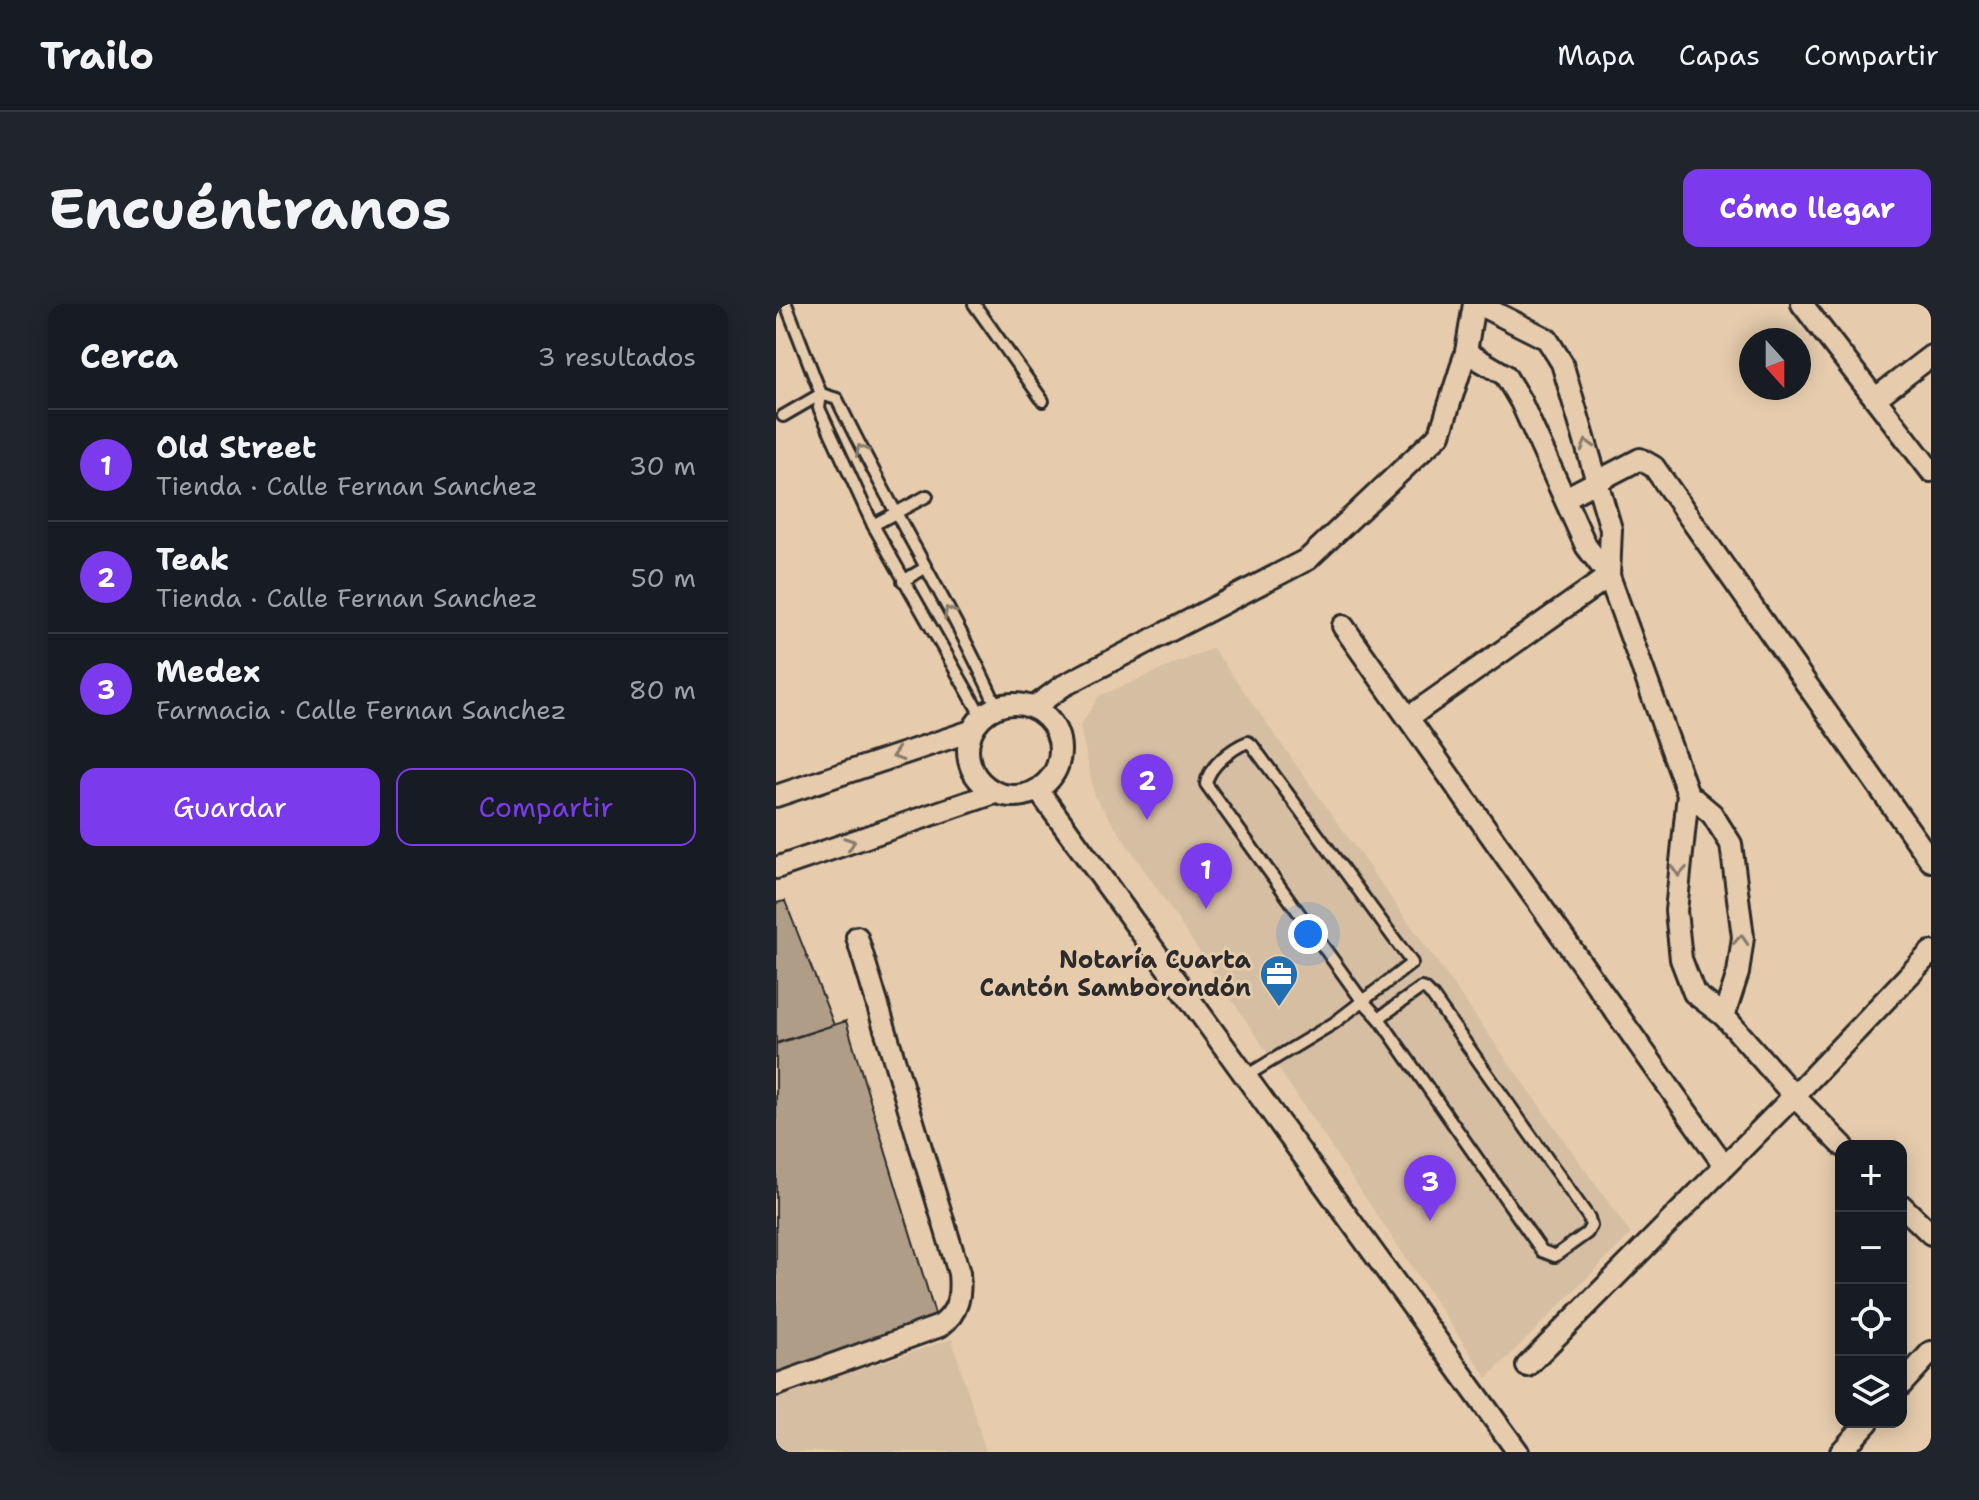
<!DOCTYPE html>
<html lang="es">
<meta charset="utf-8">
<style>
body{margin:0;font-family:"Shantell Sans",sans-serif;background:#20242c;color:#f1f3f6}
.controls{position:absolute;right:24px;bottom:24px;display:grid;overflow:hidden;border-radius:16px;box-shadow:0 4px 20px #0003}
.controls button{width:72px;height:72px;display:grid;place-items:center;padding:0;border:0;border-bottom:2px solid #363941;background:#171b24;color:#f1f3f6;font:40px sans-serif}
.compass{position:absolute;left:963px;top:24px;width:72px;height:72px;border-radius:50%;background:#171b24;box-shadow:0 4px 20px #0003;rotate:159deg}
.you{position:absolute;left:532px;top:630px;width:28px;height:28px;margin:-20px;border:6px solid #fff;border-radius:50%;background:#1a73e8;box-shadow:0 0 0 12px #1a73e833}
.badge{display:grid;place-items:center;width:52px;height:52px;border-radius:50%;background:#7c3aed;color:#fff;font-size:26px;font-weight:700}
.pin{position:absolute;translate:-50% -66px;filter:drop-shadow(0 2px 4px #0008)}
.pin::after{content:'';position:absolute;top:42px;width:28px;height:24px;background:inherit;clip-path:polygon(0 0,100% 0,50% 100%)}
.list{margin:0;padding:0;list-style:none}
h2{display:flex;justify-content:space-between;align-items:center;height:104px;margin:0;padding:0 32px;font-size:34px}
h2 small{font-size:26px;font-weight:400;color:#9ea1a6}
.list li{display:grid;grid-template-columns:52px 1fr auto;gap:24px;align-items:center;box-sizing:border-box;height:112px;padding:0 32px;border-top:2px solid #363941}
.list b{display:block;font-size:30px;white-space:nowrap}
.list p{margin:0;font-size:26px;white-space:nowrap;color:#9ea1a6}
.list em{font-size:26px;font-style:normal;color:#9ea1a6}
.actions{display:flex;gap:16px;padding:24px 32px}
.actions a{flex:1;padding:18px 0;border:2px solid #7c3aed;border-radius:16px;text-align:center;font-size:28px;color:#7c3aed}
.actions .main{background:#7c3aed;color:#fff}
.icon{flex:none;width:44px;height:44px;fill:none;stroke:currentColor;stroke-width:2;stroke-linecap:round;stroke-linejoin:round}
.map{position:relative;flex:none;width:1155px;height:1148px;overflow:hidden;border-radius:16px}
header{display:flex;align-items:center;gap:48px;box-sizing:border-box;height:112px;padding:0 40px;background:#171b24;border-bottom:2px solid #363941}
header strong{font-size:38px}
nav{display:flex;gap:44px;margin-inline-start:auto;font-size:28px}
.intro{display:flex;align-items:center;justify-content:space-between;box-sizing:border-box;height:192px;padding:0 48px}
h1{margin:0;font-size:56px}
.button{padding:20px 36px;border-radius:16px;background:#7c3aed;color:#fff;font-size:28px;font-weight:700}
main{display:flex;gap:48px;padding:0 48px}
aside{flex:1;background:#171b24;border-radius:16px;box-shadow:0 4px 20px #0003}
.map>svg:first-child{display:block}
</style>
<header>
<strong>Trailo</strong>
<nav><a>Mapa</a><a>Capas</a><a>Compartir</a></nav>
</header>
<div class="intro"><h1>Encuéntranos</h1><a class="button">Cómo llegar</a></div>
<main>
<aside>
<h2>Cerca<small>3 resultados</small></h2>
<ul class="list">
<li><span class="badge">1</span><div><b>Old Street</b><p>Tienda · Calle Fernan Sanchez</p></div><em>30 m</em></li>
<li><span class="badge">2</span><div><b>Teak</b><p>Tienda · Calle Fernan Sanchez</p></div><em>50 m</em></li>
<li><span class="badge">3</span><div><b>Medex</b><p>Farmacia · Calle Fernan Sanchez</p></div><em>80 m</em></li>
</ul>
<div class="actions"><a class="main">Guardar</a><a>Compartir</a></div>
</aside>
<div class="map">
<svg width="1155" height="1148" viewBox="0 0 1155 1148">
<rect width="100%" height="100%" fill="#e6ccad"/>
<filter id="ink" filterUnits="userSpaceOnUse"><feTurbulence type="fractalNoise" baseFrequency=".0125" numOctaves="2"/><feDisplacementMap in="SourceGraphic" scale="16" xChannelSelector="R" yChannelSelector="G"/><feConvolveMatrix kernelMatrix="1 2 1 2 8 2 1 2 1" color-interpolation-filters="sRGB"/></filter>
<g filter="url(#ink)">
<g fill="#d6bea2">
<polygon points="437,344 855,930 711,1074 319,493 304,422 323,392"/>
<polygon points="176,1035 210,1148 0,1148 0,1093"/>
</g>
<g fill="#af9d87" stroke="#2b2b2b" stroke-width="2">
<polygon points="9,597 58,721 0,739 0,599"/>
<polygon points="70,717 161,1017 0,1072 0,740"/>
</g>
<g fill="none" stroke-linecap="round" stroke-linejoin="round">
<defs>
<g id="service">
<polyline points="10,0 45,90 43,104 97,221 206,413"/>
<polyline points="198,0 267,97"/>
<path d="M7 112 45 90 61 95C111 200 174 298 221 403"/>
<polyline points="97,221 151,192"/>
<polyline points="127,277 149,264"/>
<polygon points="645,684 649,685 657,693 813,914 815,922 811,929 779,952 766,947 603,714"/>
<path d="M470 772 558 719 636 659 476 441 472 438C456 444 432 463 430 480L585 695 603 714"/>
</g>
<g id="minor">
<polyline points="702,0 771,35 786,59 835,225 833,272"/>
<polyline points="1026,0 1155,167"/>
<polyline points="690,48 729,71 745,98 810,242 833,272 912,490 900,607 905,655 918,689 948,712 1018,792 1067,842"/>
<polyline points="1100,94 1155,52"/>
<polyline points="789,194 864,155 878,163 1155,557"/>
<polyline points="567,322 948,861"/>
<circle cx="238" cy="446" r="46"/>
<polyline points="257,404 287,382 532,255 664,130 690,48 698,0"/>
<polyline points="633,413 833,272"/>
<polyline points="262,486 742,1148"/>
<polyline points="912,490 936,510 955,540 967,633 962,669 948,712"/>
<polyline points="0,492 195,427"/>
<polyline points="0,564 219,489"/>
<polyline points="1125,901 1155,930"/>
<polyline points="751,1062 1018,792 1155,648"/>
<path d="M0 1081 164 1022C183 1008 185 991 183 969L81 633"/>
<polyline points="1125,1081 1155,1048"/>
<polyline points="1065,1148 1092,1118"/>
</g>
</defs>
<use href="#service" stroke="#2b2b2b" stroke-width="16"/>
<use href="#minor" stroke="#2b2b2b" stroke-width="26"/>
<use href="#service" stroke="#e6ccad" stroke-width="10"/>
<use href="#minor" stroke="#e6ccad" stroke-width="20"/>
</g>
<defs><path id="oneway-chevron" d="M-2-3.5L2.5 0L-2 3.5" fill="none" stroke-width="1.6" stroke-linecap="round" stroke-linejoin="round" transform="scale(2)"/></defs>
<g stroke="#887c6c">
<use href="#oneway-chevron" transform="translate(811 141) rotate(-106)"/>
<use href="#oneway-chevron" transform="translate(85 146) rotate(-117)"/>
<use href="#oneway-chevron" transform="translate(173 308) rotate(-120)"/>
<use href="#oneway-chevron" transform="translate(121 451) rotate(162)"/>
<use href="#oneway-chevron" transform="translate(74 539) rotate(-19)"/>
<use href="#oneway-chevron" transform="translate(903 567) rotate(94)"/>
<use href="#oneway-chevron" transform="translate(965 636) rotate(-86)"/>
</g>
</g>
<defs>
<symbol id="office-pin" viewBox="-11 -11 22 30"><path d="M0 17L-7.5 6A9.5 9.5 0 1 1 7.5 6Z" fill="#1f6fb2" stroke="#e6ccad"/><path d="M-6-3h4V-5.5h4V-3h4V5H-6ZM-1-4.5V-3h2v-1.5ZM-6 0V1H6V0Z" fill="#fff"/></symbol>
</defs>
<g fill-rule="evenodd">
<use href="#office-pin" x="481" y="648" width="44" height="60"/>
</g>
<g text-anchor="middle" dominant-baseline="central" stroke-width="6" stroke-linejoin="round" paint-order="stroke">
<g font-size="24" font-weight="bold" fill="#2b2b2b" stroke="#e6ccad" text-anchor="end">
<text x="475" y="656">Notaría Cuarta<tspan x="475" dy="28">Cantón Samborondón</tspan></text>
</g>
</g>
</svg>
<div class="controls">
<button>+</button>
<button>−</button>
<button><svg class="icon" aria-label="locate" viewBox="0 0 24 24"><circle cx="12" cy="12" r="6"/><path d="M12 2v4M12 18v4M2 12h4M18 12h4"/></svg></button>
<button><svg class="icon" aria-label="layers" viewBox="0 0 24 24"><path d="M12 4l9 5-9 5-9-5zM3 14l9 5 9-5"/></svg></button>
</div>
<svg class="compass" viewBox="-18 -18 36 36"><path d="M0-13l5 13h-10z" fill="#e53935"/><path d="M0 13l5-13h-10z" fill="#9ea1a6"/></svg>
<div class="you"></div>
<div class="pin badge" style="left:430px;top:605px">1</div>
<div class="pin badge" style="left:371px;top:516px">2</div>
<div class="pin badge" style="left:654px;top:917px">3</div>
</div>
</main>
